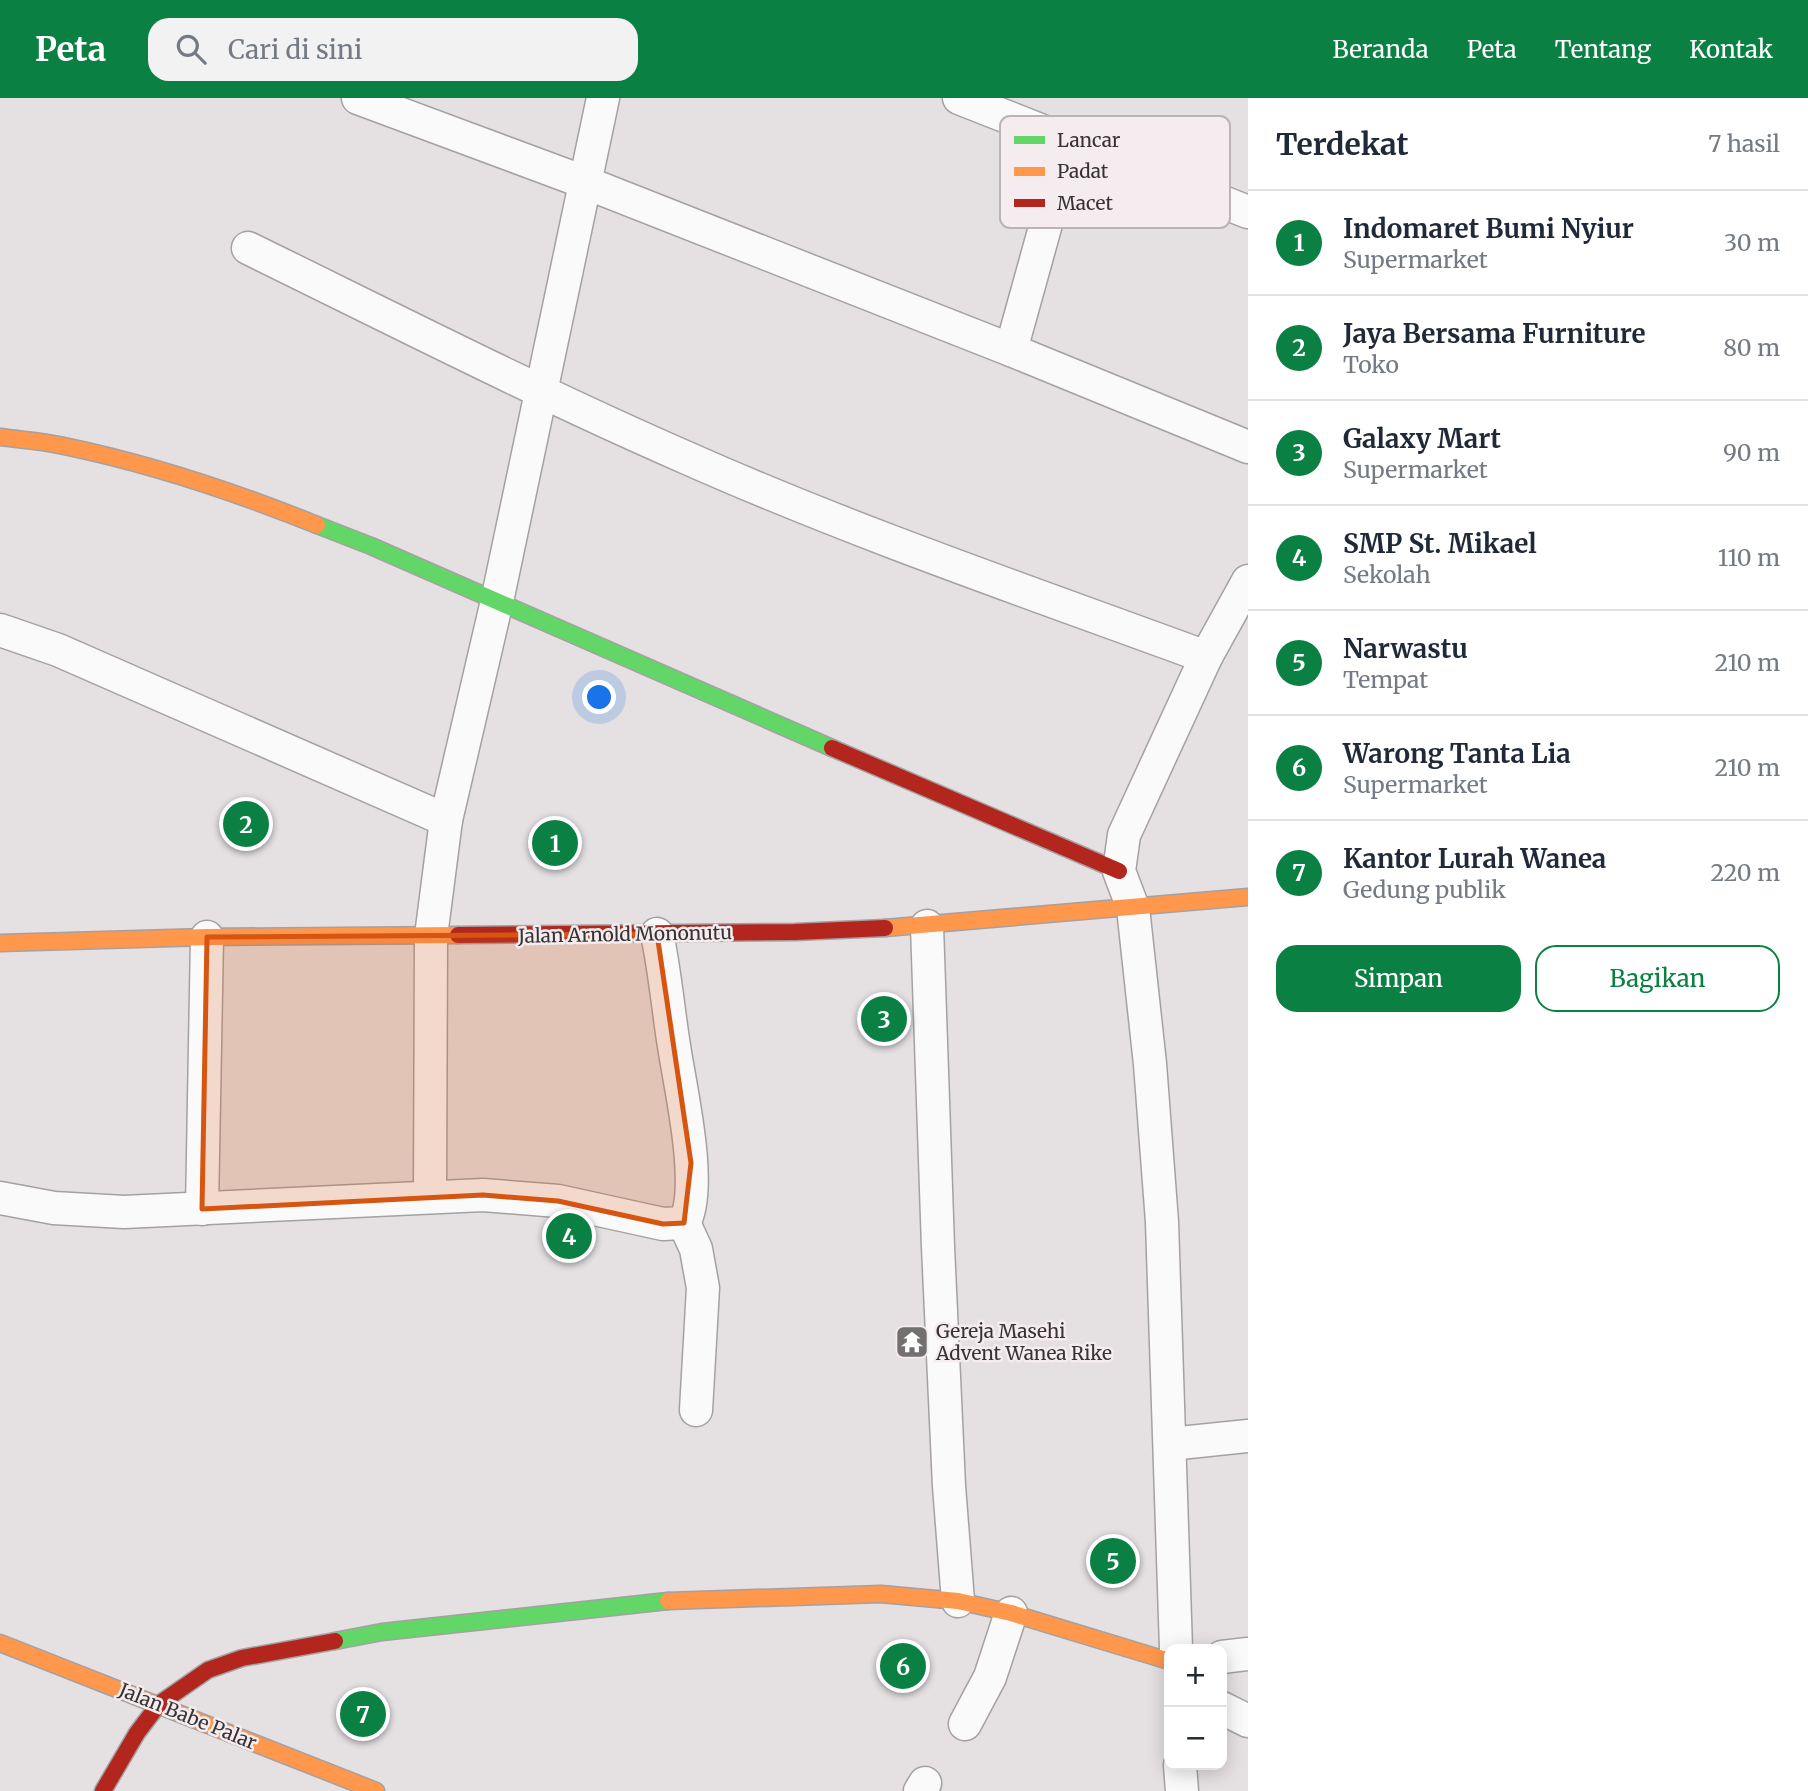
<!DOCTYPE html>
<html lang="id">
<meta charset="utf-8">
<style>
body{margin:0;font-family:Merriweather,serif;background:#f2f2f3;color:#1f2937}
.controls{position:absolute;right:21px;bottom:21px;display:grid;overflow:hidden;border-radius:14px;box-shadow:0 4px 18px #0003}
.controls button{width:63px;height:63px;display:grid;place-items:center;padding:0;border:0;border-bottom:2px solid #e0e1e3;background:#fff;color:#1f2937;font:35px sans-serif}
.you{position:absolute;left:600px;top:600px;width:24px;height:24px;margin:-18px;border:5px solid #fff;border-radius:50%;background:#1a73e8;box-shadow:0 0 0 10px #1a73e833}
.badge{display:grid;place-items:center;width:46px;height:46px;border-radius:50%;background:#0b8043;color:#fff;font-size:23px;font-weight:700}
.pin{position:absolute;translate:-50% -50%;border:4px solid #fff;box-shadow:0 2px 7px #0006}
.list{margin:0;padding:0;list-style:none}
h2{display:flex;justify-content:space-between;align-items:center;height:91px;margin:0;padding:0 28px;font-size:30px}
h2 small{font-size:23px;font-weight:400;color:#747a83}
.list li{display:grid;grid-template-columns:46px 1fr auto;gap:21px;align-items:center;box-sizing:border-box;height:105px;padding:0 28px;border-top:2px solid #e0e1e3}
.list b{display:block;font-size:26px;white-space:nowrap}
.list p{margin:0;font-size:23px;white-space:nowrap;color:#747a83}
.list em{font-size:23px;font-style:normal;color:#747a83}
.actions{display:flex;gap:14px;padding:21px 28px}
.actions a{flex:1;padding:16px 0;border:2px solid #0b8043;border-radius:21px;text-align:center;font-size:24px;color:#0b8043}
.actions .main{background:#0b8043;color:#fff}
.icon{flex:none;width:38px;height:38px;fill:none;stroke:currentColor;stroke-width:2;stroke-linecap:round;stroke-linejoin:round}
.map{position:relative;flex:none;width:1248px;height:1693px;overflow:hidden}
header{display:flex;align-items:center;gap:42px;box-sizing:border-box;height:98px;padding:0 35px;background:#0b8043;color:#fff}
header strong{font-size:33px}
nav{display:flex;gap:38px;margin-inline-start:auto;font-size:24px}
.search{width:490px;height:63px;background:#f2f2f3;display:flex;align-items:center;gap:18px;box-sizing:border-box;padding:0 24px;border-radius:21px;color:#747a83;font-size:26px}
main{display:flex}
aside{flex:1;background:#fff}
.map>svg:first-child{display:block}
</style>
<header>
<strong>Peta</strong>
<div class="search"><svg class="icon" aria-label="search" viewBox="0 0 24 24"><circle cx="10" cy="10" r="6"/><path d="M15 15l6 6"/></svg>Cari di sini</div>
<nav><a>Beranda</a><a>Peta</a><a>Tentang</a><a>Kontak</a></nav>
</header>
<main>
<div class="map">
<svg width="1248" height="1693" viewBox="0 0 1248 1693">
<rect width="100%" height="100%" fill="#e5e0e2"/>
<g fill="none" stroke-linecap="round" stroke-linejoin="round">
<defs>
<g id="street">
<polyline points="358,0 584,84 1011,252"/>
<polyline points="959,0 1248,114"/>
<polyline points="1069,43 1011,252 1248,349"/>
<path d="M248 150C393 221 538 295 687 360 856 435 1032 495 1206 559"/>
<polyline points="0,532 58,552 446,722"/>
<polyline points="927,828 938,1149 949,1388 958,1503"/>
<polyline points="430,1099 431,838 446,722 497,503 603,0"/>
<path d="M0 1100 54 1110 124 1114 483 1097 558 1103 663 1126 684 1125C704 1090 680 989 674 948 668 911 665 873 657 836"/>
<polyline points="202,1111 207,839"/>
<polyline points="684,1125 696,1151 703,1190 696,1312"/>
<polyline points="1170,1346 1248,1338"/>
<polyline points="1176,1551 1162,1124 1150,966 1133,810 1119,773 1124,737 1206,559 1248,483"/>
<polyline points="1222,1559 1248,1556"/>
<polyline points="1222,1610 1248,1623"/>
<polyline points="965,1626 990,1579 1011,1515"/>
<polyline points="1180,1667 1182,1693"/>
<polyline points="920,1693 925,1685"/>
</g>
<g id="fast">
<polyline points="317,427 371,448 832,650"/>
<polyline points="335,1543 382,1534 668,1503"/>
</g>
<g id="slow">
<path d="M0 339C21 342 43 343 64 348 151 366 235 394 317 427"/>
<polyline points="885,830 1248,799"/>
<polyline points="0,845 207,839 458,837"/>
<polyline points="668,1503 881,1496 958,1503 1011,1515 1169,1563"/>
<polyline points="0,1545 376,1693"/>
</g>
<g id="jam">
<polyline points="832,650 1119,773"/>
<polyline points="458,837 795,834 885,830"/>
<polyline points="103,1693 137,1635 159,1606 208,1572 242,1560 335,1543"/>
</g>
</defs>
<use href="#street" stroke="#a4a1a2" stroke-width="35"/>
<use href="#fast" stroke="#a4a1a2" stroke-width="19"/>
<use href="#slow" stroke="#a4a1a2" stroke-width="19"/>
<use href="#jam" stroke="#a4a1a2" stroke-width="19"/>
<use href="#street" stroke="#fbfafb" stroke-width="32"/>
<use href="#fast" stroke="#63d668" stroke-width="16"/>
<use href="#slow" stroke="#ff974d" stroke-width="16"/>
<use href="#jam" stroke="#b3261e" stroke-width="16"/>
</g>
<path fill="#d65510" fill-opacity="0.2" stroke="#d65510" stroke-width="5" stroke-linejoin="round" d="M657 836 691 1065 684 1125 663 1126 558 1103 483 1097 202 1111 207 839Z"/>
<defs>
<symbol id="temple-square" viewBox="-11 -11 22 22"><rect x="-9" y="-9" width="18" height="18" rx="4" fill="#737070" stroke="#f4ecee"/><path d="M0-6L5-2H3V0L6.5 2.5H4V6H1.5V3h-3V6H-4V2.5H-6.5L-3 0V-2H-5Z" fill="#fff"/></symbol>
</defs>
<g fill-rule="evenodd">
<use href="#temple-square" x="893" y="1225" width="38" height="38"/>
</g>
<g text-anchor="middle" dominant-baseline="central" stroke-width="5" stroke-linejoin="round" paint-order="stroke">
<g font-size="19" fill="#363333" stroke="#f4ecee">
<text transform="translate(625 836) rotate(-1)">Jalan Arnold Mononutu</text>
<text transform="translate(188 1618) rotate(22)">Jalan Babe Palar</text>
</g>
<g font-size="19" fill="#363333" stroke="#f4ecee" text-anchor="start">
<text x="936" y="1233">Gereja Masehi<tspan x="936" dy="22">Advent Wanea Rike</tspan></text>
</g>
</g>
<rect x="1000" y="18" width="230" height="112" rx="10" fill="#f4ecee" stroke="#bbb4b6" stroke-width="2"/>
<rect x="1014" y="38" width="31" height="8" fill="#63d668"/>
<rect x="1014" y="69" width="31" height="9" fill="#ff974d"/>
<rect x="1014" y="101" width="31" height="8" fill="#b3261e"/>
<g font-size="19" fill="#363333">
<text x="1057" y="49">Lancar</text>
<text x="1057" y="80">Padat</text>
<text x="1057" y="112">Macet</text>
</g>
</svg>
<div class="controls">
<button>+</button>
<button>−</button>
</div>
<div class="you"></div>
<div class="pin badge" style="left:555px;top:745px">1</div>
<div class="pin badge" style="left:246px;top:726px">2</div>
<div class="pin badge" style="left:884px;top:921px">3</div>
<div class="pin badge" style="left:569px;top:1138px">4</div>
<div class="pin badge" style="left:1113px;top:1463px">5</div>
<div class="pin badge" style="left:903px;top:1568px">6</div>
<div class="pin badge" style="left:363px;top:1616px">7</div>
</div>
<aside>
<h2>Terdekat<small>7 hasil</small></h2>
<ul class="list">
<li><span class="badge">1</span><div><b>Indomaret Bumi Nyiur</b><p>Supermarket</p></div><em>30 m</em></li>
<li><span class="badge">2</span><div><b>Jaya Bersama Furniture</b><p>Toko</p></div><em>80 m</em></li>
<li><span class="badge">3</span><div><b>Galaxy Mart</b><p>Supermarket</p></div><em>90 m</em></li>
<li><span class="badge">4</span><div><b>SMP St. Mikael</b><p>Sekolah</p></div><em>110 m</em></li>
<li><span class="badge">5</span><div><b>Narwastu</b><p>Tempat</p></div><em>210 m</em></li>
<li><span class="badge">6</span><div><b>Warong Tanta Lia</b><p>Supermarket</p></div><em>210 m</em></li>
<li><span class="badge">7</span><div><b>Kantor Lurah Wanea</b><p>Gedung publik</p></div><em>220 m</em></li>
</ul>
<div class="actions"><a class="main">Simpan</a><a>Bagikan</a></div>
</aside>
</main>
